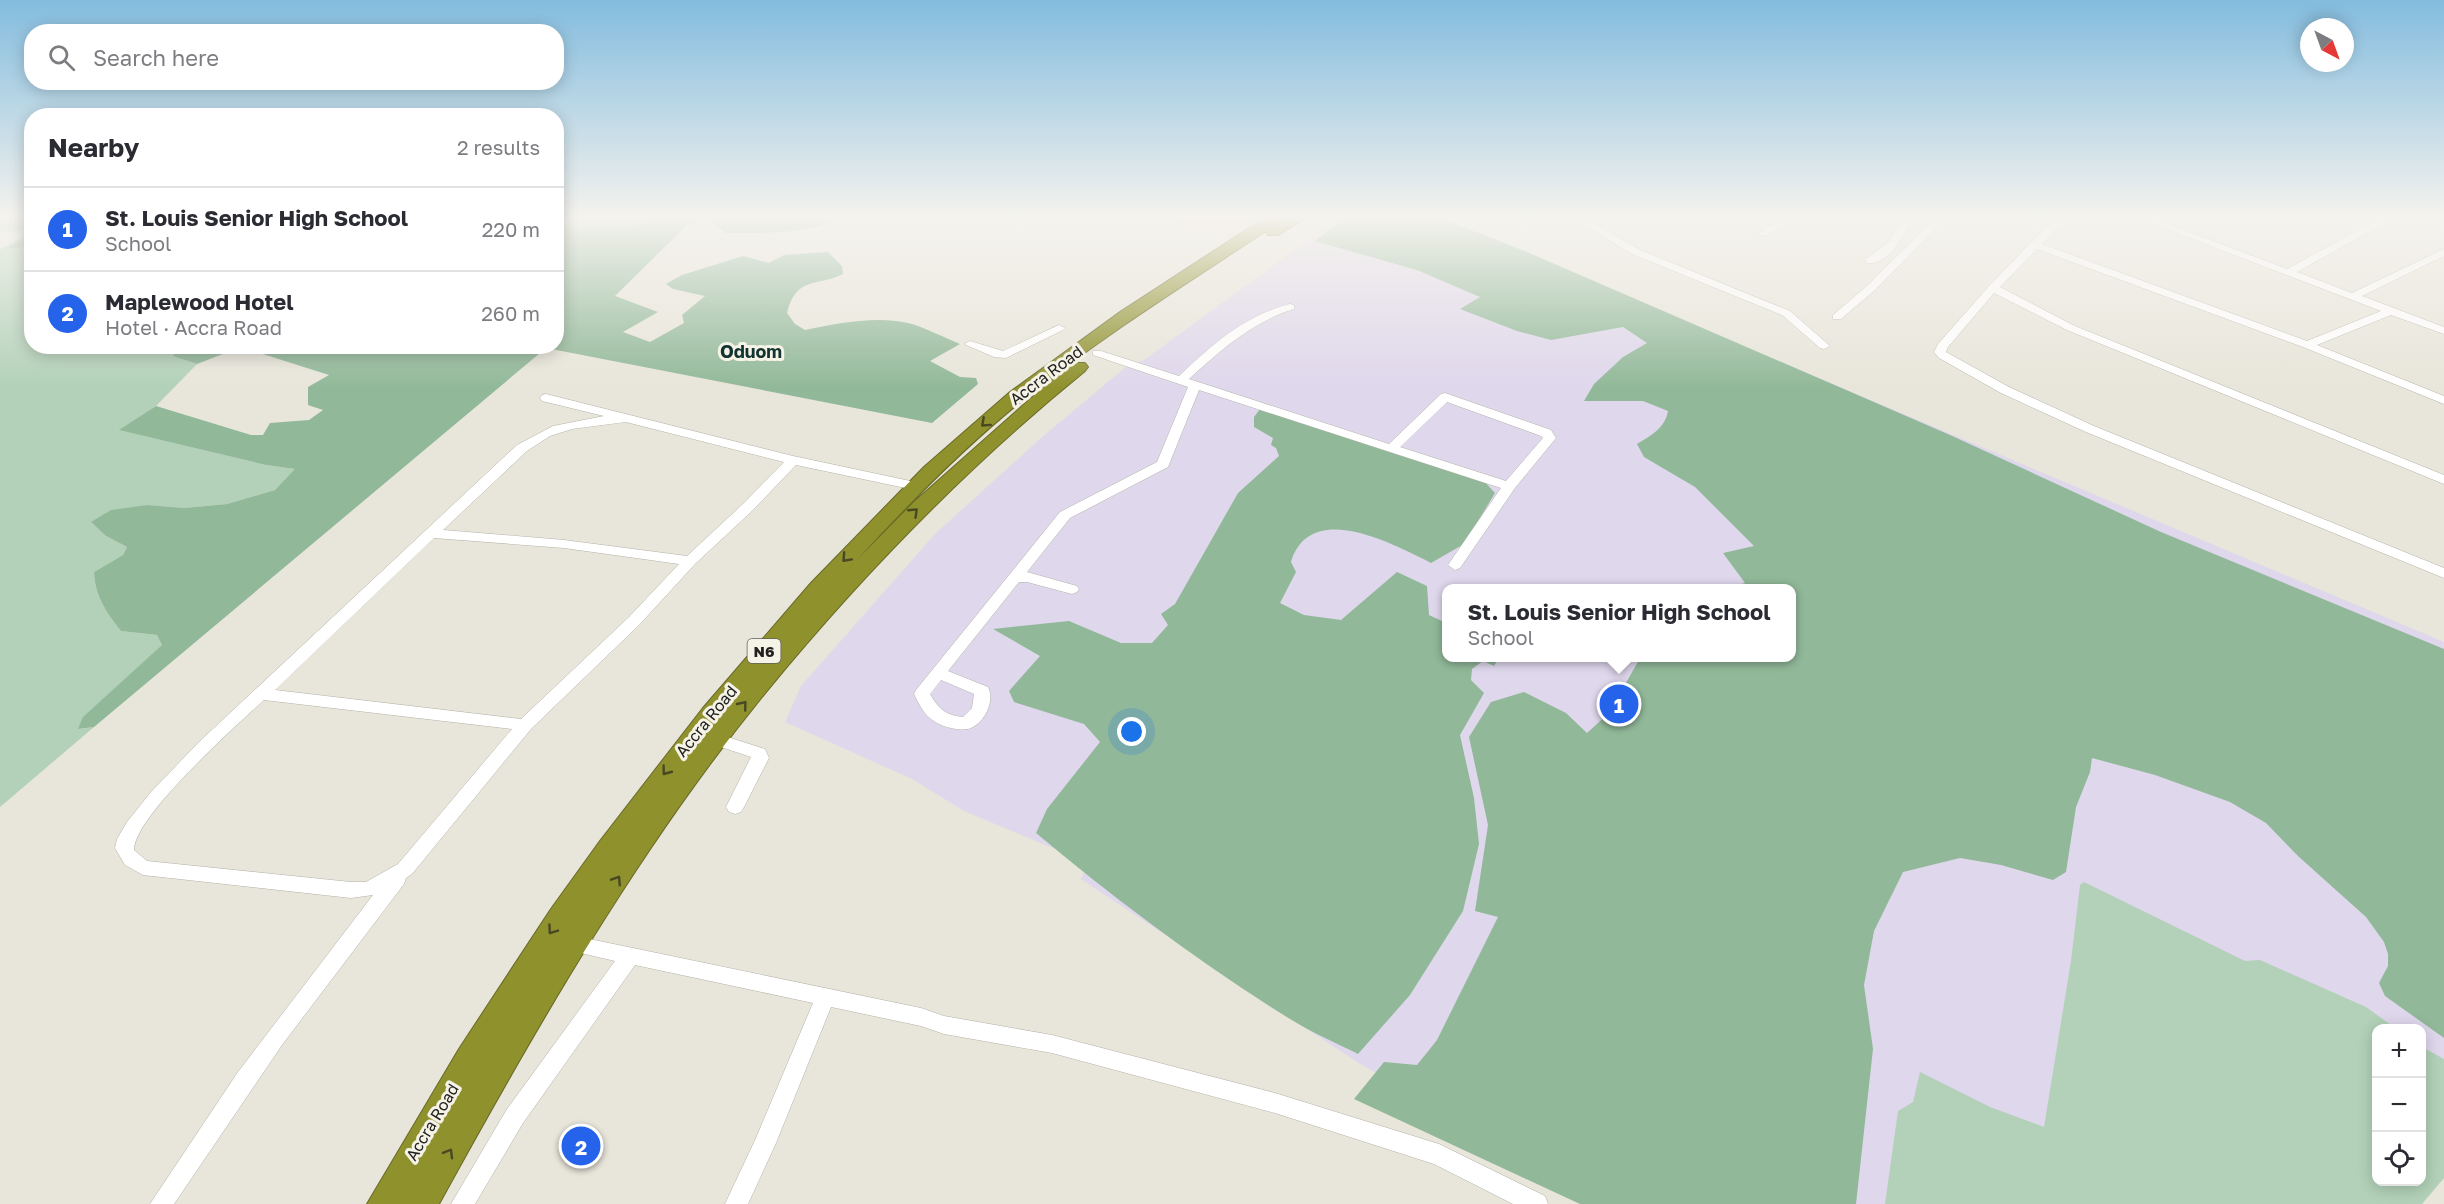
<!DOCTYPE html>
<meta charset="utf-8">
<style>
body{margin:0;font-family:"Golos Text",sans-serif;background:#f2f2f3;color:#2b2b33}
.controls{position:absolute;right:18px;bottom:18px;display:grid;overflow:hidden;border-radius:12px;box-shadow:0 3px 15px #0003}
.controls button{width:54px;height:54px;display:grid;place-items:center;padding:0;border:0;border-bottom:2px solid #e1e1e2;background:#fff;color:#2b2b33;font:30px sans-serif}
.compass{position:absolute;left:2300px;top:18px;width:54px;height:54px;border-radius:50%;background:#fff;box-shadow:0 3px 15px #0003;rotate:139deg}
.you{position:absolute;left:1132px;top:732px;width:21px;height:21px;margin:-15px;border:4px solid #fff;border-radius:50%;background:#1a73e8;box-shadow:0 0 0 9px #1a73e833}
.badge{display:grid;place-items:center;width:39px;height:39px;border-radius:50%;background:#2563eb;color:#fff;font-size:20px;font-weight:700}
.pin{position:absolute;translate:-50% -50%;border:3px solid #fff;box-shadow:0 2px 6px #0006}
.popup{position:absolute;left:1442px;top:584px;width:354px;height:78px;box-sizing:border-box;display:grid;place-content:center;border-radius:12px;background:#fff;filter:drop-shadow(0 2px 4px #0005);font-size:20px;white-space:nowrap;color:#7c7c81}
.popup b{font-size:22px;color:#2b2b33}
.popup::after{content:'';position:absolute;left:50%;top:100%;margin-left:-12px;border:12px solid transparent;border-top-color:#fff}
.list{margin:0;padding:0;list-style:none}
h2{display:flex;justify-content:space-between;align-items:center;height:78px;margin:0;padding:0 24px;font-size:26px}
h2 small{font-size:20px;font-weight:400;color:#7c7c81}
.list li{display:grid;grid-template-columns:39px 1fr auto;gap:18px;align-items:center;box-sizing:border-box;height:84px;padding:0 24px;border-top:2px solid #e1e1e2}
.list b{display:block;font-size:22px;white-space:nowrap}
.list p{margin:0;font-size:20px;white-space:nowrap;color:#7c7c81}
.list em{font-size:20px;font-style:normal;color:#7c7c81}
.icon{flex:none;width:33px;height:33px;fill:none;stroke:currentColor;stroke-width:2;stroke-linecap:round;stroke-linejoin:round}
.map{position:relative;flex:none;width:2444px;height:1204px;overflow:hidden}
.search{position:absolute;background:#fff;box-shadow:0 3px 15px #0003;left:24px;top:24px;width:540px;height:66px;display:flex;align-items:center;gap:15px;box-sizing:border-box;padding:0 21px;border-radius:24px;color:#7c7c81;font-size:22px}
.panel{position:absolute;background:#fff;box-shadow:0 3px 15px #0003;left:24px;top:108px;width:540px;height:246px;border-radius:24px}
.map>svg:first-child{display:block}
</style>
<div class="map">
<svg width="2444" height="1204" viewBox="0 0 2444 1204">
<rect width="100%" height="100%" fill="#e8e5da"/>
<polygon fill="#eed5cc" points="1158,219 1259,219 1233,237"/>
<path fill="#dfd7ec" fill-rule="evenodd" d="M1337 219H1441L2444 642V1103L2422 1126V1028H2376L2345 1204H1606L1357 1062 1081 879 1089 863 964 811 912 779 785 722 801 686 935 534 1041 438 1127 366 1144 360ZM1446 588H1792V658H1446Z"/>
<g fill="#b2d1b8">
<path d="M8 219H17L2 224 24 231 26 237 6 249 31 247 32 346 180 347 174 356 197 364 156 406 120 430 266 465 296 469 275 490 227 504 184 508 148 505 91 522 106 536 127 547 123 555 94 572C95 596 106 612 121 631L157 635 162 645 79 729 94 727 0 807V249L22 237 20 233 0 232V222Z"/>
<path d="M556 219H653C623 234 588 231 557 225Z"/>
<polygon points="2084,882 2245,961 2260,960 2366,1007 2395,1028 2376,1028 2376,1182 2422,1182 2422,1047 2444,1059 2444,1178 2422,1204 1885,1204 1898,1111 1913,1102 1920,1072 1990,1107 2044,1127 2071,961 2080,885"/>
</g>
<g fill="#91b899">
<polygon points="17,219 31,219 31,247 4,249 26,237 24,231 1,225"/>
<path d="M653 219H837C798 236 766 232 725 233 711 219 708 219 688 224L615 296 658 312 623 332 650 342 684 323 682 315 705 296 673 289 666 284 682 275 743 256 769 263 784 255 828 252 842 266 843 274C816 287 796 276 787 313L795 324 805 330C838 323 879 315 912 324 928 329 945 338 960 344L930 361 960 377 976 378 978 384 932 423 546 348 94 727 78 729 83 717 162 645 157 635 121 631C106 612 95 596 94 572L123 555 127 547 106 536 91 522 111 510 148 505 184 508 227 504 275 490 295 469 266 465 119 430 156 406 251 435H263L270 423 309 420 323 410 308 405V387L329 375 241 347 197 364 173 356 180 347 334 346 369 352 381 346H556L557 225C588 231 623 234 653 219Z"/>
<path d="M1344 219H1443L1527 252 1950 435 2161 532 2444 649V1038L2385 996 2379 983 2388 966V954L2384 942 2366 917 2298 856 2266 823 2230 802 2155 775 2092 758 2090 772 2076 807 2066 872 2053 880 2001 865 1960 858 1903 872 1874 931 1864 985 1873 1049 1856 1204H1580L1354 1099 1384 1062 1417 1065 1437 1040 1498 917 1475 911 1488 825 1469 737 1491 702 1524 692 1566 713 1587 733 1609 713 1640 658H1792V588H1728L1745 583 1723 553 1754 546 1695 487 1644 457 1637 444C1652 435 1665 428 1668 411L1643 401H1584L1594 384 1623 357 1647 343 1623 327 1551 340 1517 331 1460 309 1480 297 1417 270 1315 241Z"/>
<path d="M1260 409 1483 480 1495 493 1464 544 1431 563C1393 544 1310 499 1291 562L1296 572 1280 603 1304 615 1341 620 1397 572 1427 586 1429 615 1446 623V658H1499L1494 666 1483 661 1472 669 1471 680 1484 693 1460 735 1474 798 1479 844 1463 911 1410 995 1358 1054C1336 1043 1311 1032 1290 1019 1200 963 1116 900 1036 833L1047 809 1100 742 1084 724 1014 702 1009 691 1040 656 993 629 1069 621 1121 643H1152L1168 625 1161 614 1175 604 1238 493 1279 456 1276 448 1271 445 1273 438 1254 427V417Z"/>
</g>
<g fill="none" stroke-linecap="round" stroke-linejoin="round">
<defs>
<g id="minor">
<polygon points="1574,219 1586,219 1640,250 1790,311 1830,346 1824,349 1820,348 1782,315 1632,254"/>
<polygon points="1783,219 1796,219 1766,236 1757,234"/>
<path d="M1902 219H1912C1905 236 1888 266 1866 263V259L1889 242Z"/>
<polygon points="1934,219 1945,219 1876,289 1841,319 1833,319 1833,315 1868,285"/>
<polygon points="2054,219 2065,219 2042,244 2307,341 2381,311 2140,219 2155,219 2287,269 2379,219 2392,219 2297,272 2352,293 2444,249 2444,256 2362,296 2444,327 2444,334 2391,315 2317,345 2444,396 2444,404 2303,347 2037,249 2000,287 2075,326 2444,475 2444,484 2067,330 1994,293 1948,347 1946,352 2009,387 2094,426 2444,568 2444,578 2086,432 2001,393 1939,358 1934,352 1938,344 1989,286"/>
<path d="M1290 304 1294 305V309C1252 322 1221 350 1189 379L1389 444 1441 394 1445 393 1551 430 1556 438 1515 488 1460 568 1455 570 1448 565 1501 488 1199 390 1168 467 1070 518 1027 572 1077 586 1079 589 1077 592 1072 594 1027 582H1019L948 671 988 687C995 701 985 722 971 728 962 732 942 727 934 721 924 715 919 704 914 694L916 690 1060 512 1157 462 1188 387 1093 355V351H1101L1179 376C1212 345 1245 315 1290 304ZM1447 402 1541 436 1543 438 1506 481 1400 447ZM941 680 974 694 972 708 963 717C947 716 938 709 930 694Z"/>
<polygon points="1059,325 1065,328 1063,330 1006,358 994,357 964,344 970,341 1003,351"/>
<path d="M546 394 793 456 915 482 922 486 915 490 796 465 753 510 695 564 639 625 531 729 412 874 406 878 404 884 282 1045 174 1204H150L238 1072 373 895 351 898 143 875 125 865 115 848 117 839 127 822 151 792 199 742 517 445 553 426 604 416 542 401 540 398 542 395ZM626 422 784 462 743 504 687 556 564 540 443 530 527 451 550 436 572 429ZM434 538 564 548 679 564 629 617 521 719 275 690ZM264 700 512 729 398 864 366 882H351L147 861 134 850C134 816 237 725 264 700Z"/>
<polygon points="715,733 765,749 769,758 744,807 741,812 735,814 729,812 726,807 751,757 709,743 707,739 709,735"/>
<polygon points="575,936 921,1008 944,1016 1052,1035 1275,1093 1439,1144 1545,1196 1548,1204 1513,1204 1434,1164 1275,1113 1052,1053 944,1034 921,1026 831,1007 776,1143 748,1204 725,1204 756,1138 813,1003 635,965 523,1123 475,1204 451,1204 507,1109 615,961 568,950 565,944 568,938"/>
</g>
<path id="highway" d="M1263 219H1280L1273 226 1286 219H1305L1278 235H1268L1266 231C1184 285 1101 337 1024 399 963 448 907 505 854 563L848 569 914 502 1047 384 1073 363H1085L1088 367 1085 371C968 466 862 575 766 692 638 849 536 1027 439 1204H367L459 1049 551 909 600 841 703 708 811 583 924 467 1010 392 1120 312Z"/>
</defs>
<use href="#minor" stroke="#b4b2a8" stroke-width="1"/>
<use href="#highway" stroke="#696a27" stroke-width="2"/>
<use href="#minor" fill="#fff" fill-rule="evenodd"/>
<use href="#highway" fill="#8f912d" fill-rule="evenodd"/>
</g>
<defs><path id="oneway-chevron" d="M-2-3.5L2.5 0L-2 3.5" fill="none" stroke-width="1.6" stroke-linecap="round" stroke-linejoin="round" transform="scale(1.5)"/></defs>
<g stroke="#484823">
<use href="#oneway-chevron" transform="translate(985 423) rotate(138)"/>
<use href="#oneway-chevron" transform="translate(914 512) rotate(-44)"/>
<use href="#oneway-chevron" transform="translate(846 558) rotate(133)"/>
<use href="#oneway-chevron" transform="translate(743 705) rotate(-51)"/>
<use href="#oneway-chevron" transform="translate(666 771) rotate(127)"/>
<use href="#oneway-chevron" transform="translate(617 880) rotate(-57)"/>
<use href="#oneway-chevron" transform="translate(552 930) rotate(125)"/>
<use href="#oneway-chevron" transform="translate(449 1153) rotate(-60)"/>
</g>
<linearGradient id="sky" x2="0" y2="1"><stop stop-color="#83bcde"/><stop offset="0.56" stop-color="#f5f3ee"/><stop offset="1" stop-color="#f5f3ee" stop-opacity="0"/></linearGradient>
<rect width="2444" height="388" fill="url(#sky)"/>
<g text-anchor="middle" dominant-baseline="central" stroke-width="6" stroke-linejoin="round" paint-order="stroke">
<rect fill="#f5f2e7" stroke="#61605a" stroke-width="1.5" x="747.5" y="639" width="33" height="24" rx="4.5"/>
<g font-size="15" font-weight="bold" fill="#22211d">
<text x="764" y="651">N6</text>
</g>
<g font-size="16" fill="#22211d" stroke="#f5f2e7">
<text transform="translate(1046 375) rotate(-37)">Accra Road</text>
<text transform="translate(706 721) rotate(-51)">Accra Road</text>
<text transform="translate(432 1122) rotate(-59)">Accra Road</text>
</g>
<g font-size="18" font-weight="bold" fill="#123431" stroke="#f5f2e7">
<text x="751" y="351">Oduom</text>
</g>
</g>
</svg>
<div class="controls">
<button>+</button>
<button>−</button>
<button><svg class="icon" aria-label="locate" viewBox="0 0 24 24"><circle cx="12" cy="12" r="6"/><path d="M12 2v4M12 18v4M2 12h4M18 12h4"/></svg></button>
</div>
<svg class="compass" viewBox="-18 -18 36 36"><path d="M0-13l5 13h-10z" fill="#e53935"/><path d="M0 13l5-13h-10z" fill="#7c7c81"/></svg>
<div class="you"></div>
<div class="pin badge" style="left:1619px;top:704px">1</div>
<div class="popup"><b>St. Louis Senior High School</b>School</div>
<div class="pin badge" style="left:581px;top:1146px">2</div>
<div class="search"><svg class="icon" aria-label="search" viewBox="0 0 24 24"><circle cx="10" cy="10" r="6"/><path d="M15 15l6 6"/></svg>Search here</div>
<section class="panel">
<h2>Nearby<small>2 results</small></h2>
<ul class="list">
<li><span class="badge">1</span><div><b>St. Louis Senior High School</b><p>School</p></div><em>220 m</em></li>
<li><span class="badge">2</span><div><b>Maplewood Hotel</b><p>Hotel · Accra Road</p></div><em>260 m</em></li>
</ul>
</section>
</div>
